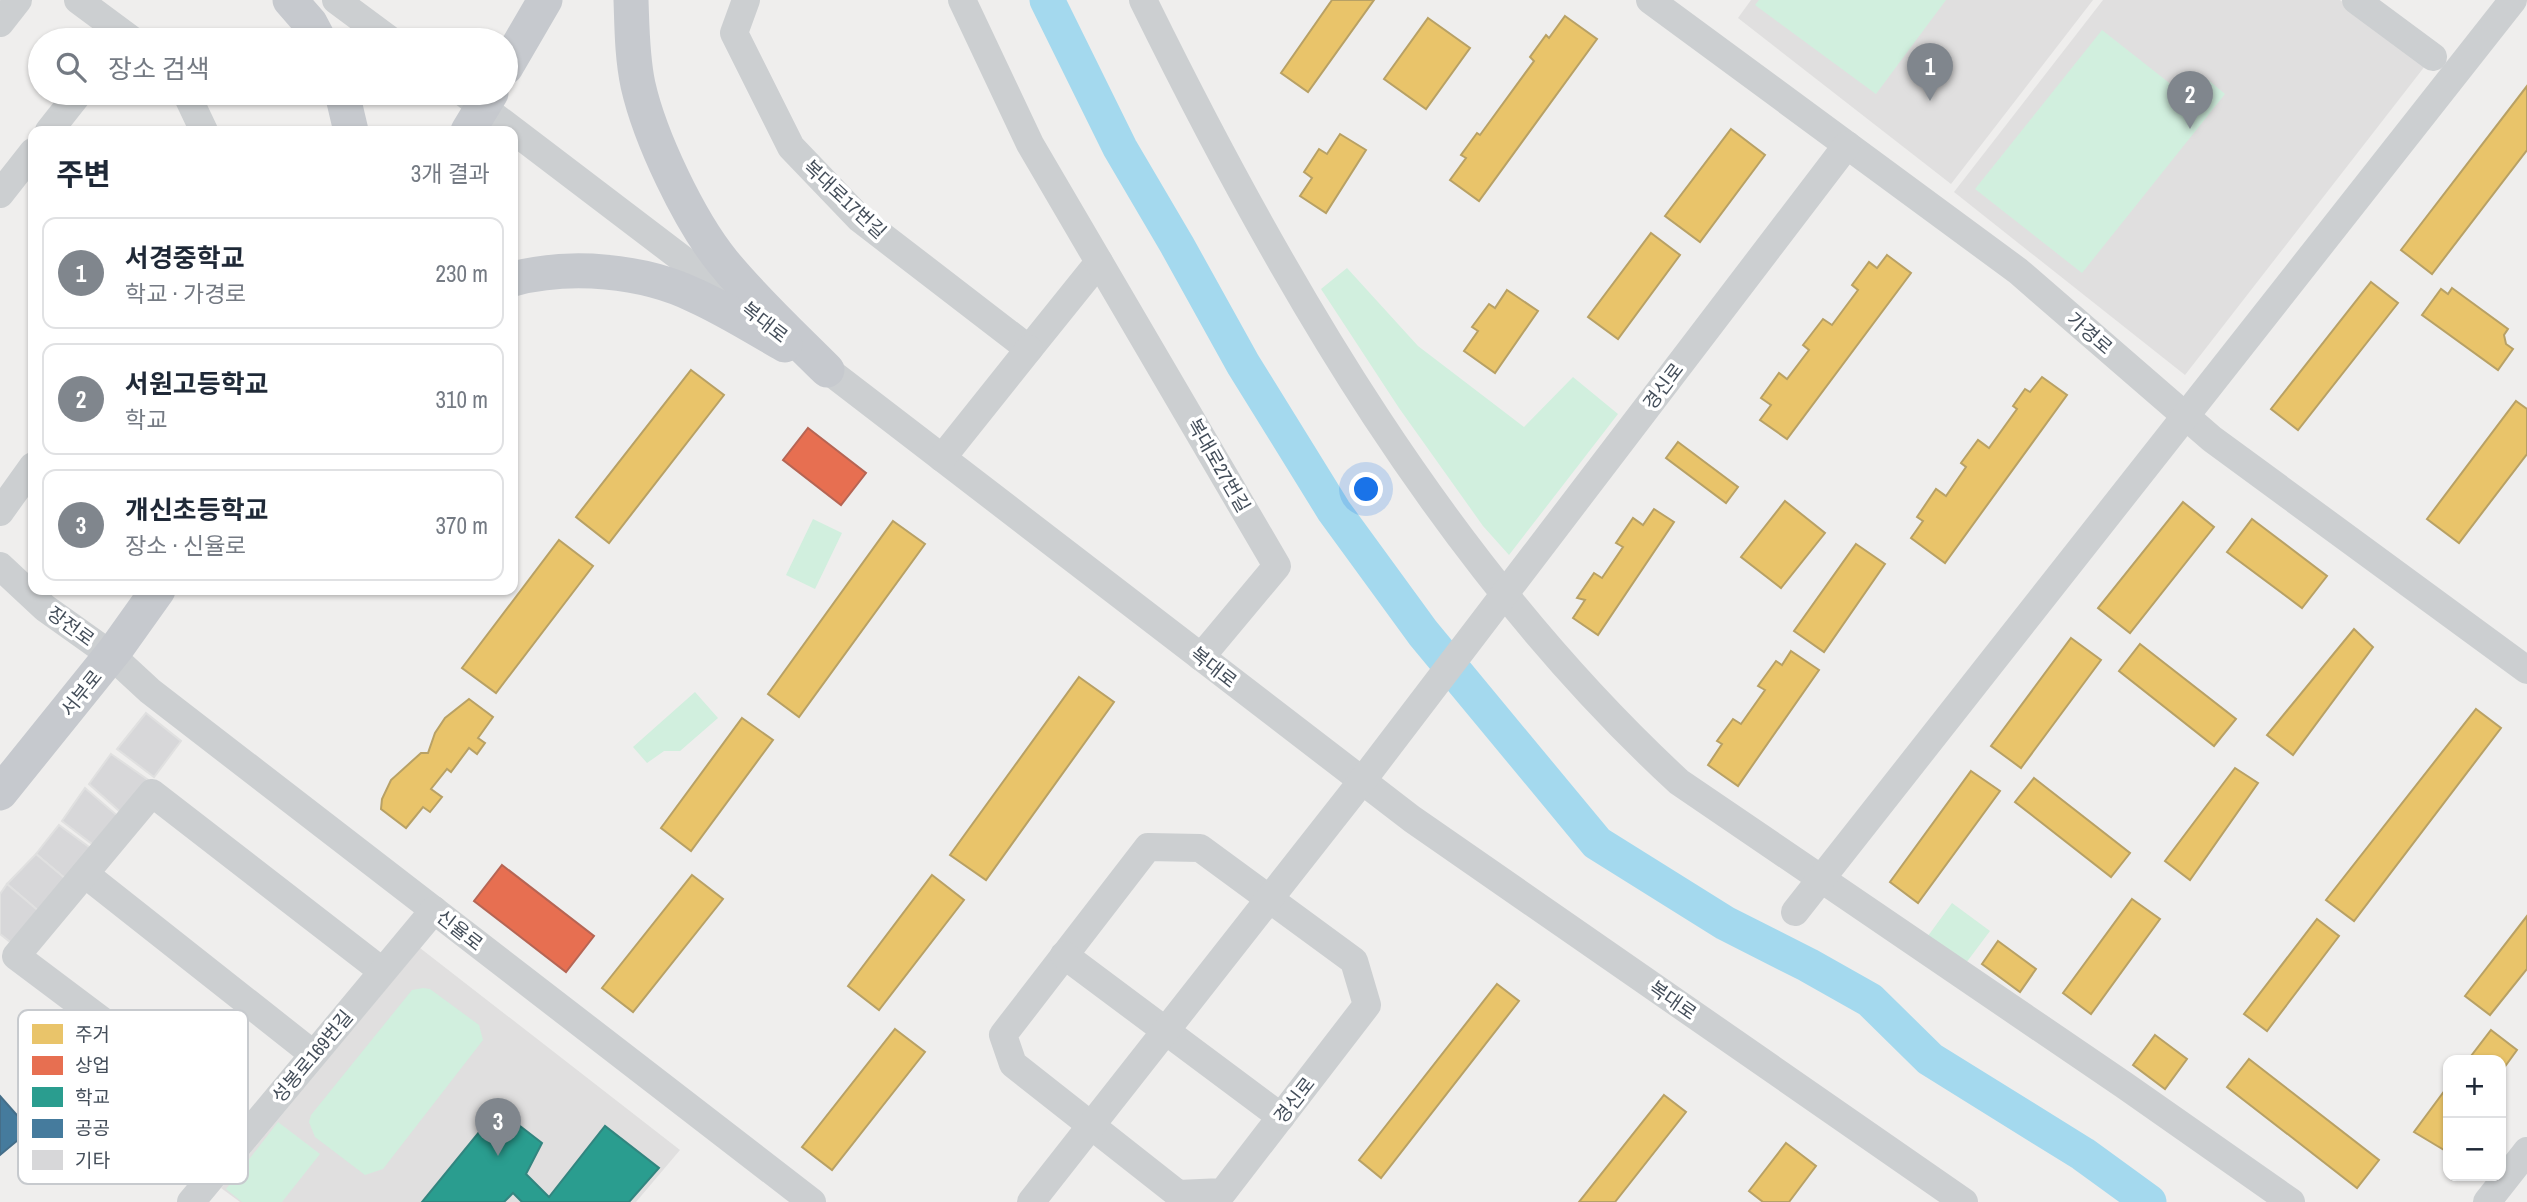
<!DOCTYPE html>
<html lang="ko">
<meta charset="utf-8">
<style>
body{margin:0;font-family:"Archivo Narrow","Noto Sans KR",sans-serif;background:#f2f2f3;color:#1f2937}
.controls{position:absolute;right:21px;bottom:21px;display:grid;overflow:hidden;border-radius:14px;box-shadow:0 2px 5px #0004}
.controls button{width:63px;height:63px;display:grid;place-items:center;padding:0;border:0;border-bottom:2px solid #e0e1e3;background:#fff;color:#1f2937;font:35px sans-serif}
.you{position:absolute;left:1367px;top:490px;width:24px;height:24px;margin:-18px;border:5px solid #fff;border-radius:50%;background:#1a73e8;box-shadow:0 0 0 10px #1a73e833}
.badge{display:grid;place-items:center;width:46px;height:46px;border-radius:50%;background:#80868d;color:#fff;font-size:23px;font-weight:700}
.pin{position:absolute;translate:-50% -58px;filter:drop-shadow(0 2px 4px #0008)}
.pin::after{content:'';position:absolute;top:37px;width:24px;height:21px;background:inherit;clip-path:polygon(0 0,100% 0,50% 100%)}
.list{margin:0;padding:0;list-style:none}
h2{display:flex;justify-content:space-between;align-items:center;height:91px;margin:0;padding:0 28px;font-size:30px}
h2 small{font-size:23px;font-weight:400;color:#747a83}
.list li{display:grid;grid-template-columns:46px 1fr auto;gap:21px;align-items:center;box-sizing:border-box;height:112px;margin:0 14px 14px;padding:0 14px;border:2px solid #e0e1e3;border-radius:14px}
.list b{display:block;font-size:26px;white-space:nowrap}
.list p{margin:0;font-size:23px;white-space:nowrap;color:#747a83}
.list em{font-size:23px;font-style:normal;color:#747a83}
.icon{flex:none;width:38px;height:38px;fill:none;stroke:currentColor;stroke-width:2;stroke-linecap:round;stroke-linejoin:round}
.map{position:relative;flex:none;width:2527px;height:1202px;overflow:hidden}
.search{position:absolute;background:#fff;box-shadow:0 2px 5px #0004;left:28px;top:28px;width:490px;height:77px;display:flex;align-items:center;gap:18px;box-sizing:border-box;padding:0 24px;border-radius:38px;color:#747a83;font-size:26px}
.panel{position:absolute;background:#fff;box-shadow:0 2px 5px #0004;left:28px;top:126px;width:490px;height:469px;border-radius:14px}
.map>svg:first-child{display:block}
</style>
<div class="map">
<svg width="2527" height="1202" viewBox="0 0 2527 1202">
<rect width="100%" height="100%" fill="#efeeed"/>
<g fill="#e0dfdf">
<polygon points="1751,0 2093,0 1951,184 1738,18"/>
<polygon points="2103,0 2340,0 2425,66 2185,375 1954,192"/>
<polygon points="420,948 680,1150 636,1202 240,1202 221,1188"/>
</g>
<g fill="#d1efde">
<polygon points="1759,0 1946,0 1876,94 1755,5"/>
<polygon points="2102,30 2182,93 2188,87 2196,93 2207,79 2225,94 2082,273 1975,189"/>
<polygon points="1347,268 1418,346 1524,427 1573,377 1618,414 1509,555 1483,526 1399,408 1321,289"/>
<polygon points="813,519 842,533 815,589 786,575"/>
<polygon points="695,692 718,718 680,751 664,751 647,763 633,747"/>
<polygon points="1952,903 1990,931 1966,963 1928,936"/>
<polygon points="423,988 430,989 479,1025 483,1040 383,1169 365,1175 315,1137 309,1122 311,1115 412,990"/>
<polygon points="278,1122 320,1154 282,1202 242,1202 226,1189"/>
</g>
<g fill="#e9c46a" stroke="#b8a165" stroke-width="2">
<polygon points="1332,0 1374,0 1308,92 1281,73"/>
<polygon points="1565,16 1597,39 1479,201 1450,180 1466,158 1461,155 1477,133 1480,135 1534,61 1530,57 1546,35 1549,38"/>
<polygon points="1428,18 1470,48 1426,109 1384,79"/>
<polygon points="2527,86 2527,150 2432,274 2401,250"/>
<polygon points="1731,129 1765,155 1700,242 1665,216"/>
<polygon points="1340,134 1366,150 1326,213 1300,196 1312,178 1304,172 1319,149 1327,154"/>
<polygon points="1651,233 1680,255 1618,339 1588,317"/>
<polygon points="1887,255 1911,273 1787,439 1760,420 1771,405 1761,398 1779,373 1787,379 1809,350 1803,345 1823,319 1832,325 1858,290 1852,285 1869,262 1877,268"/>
<polygon points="2371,282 2398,303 2298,430 2271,409"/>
<polygon points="2452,288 2508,329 2504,335 2506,344 2513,349 2498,370 2422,315 2441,289 2448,294"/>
<polygon points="1507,290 1538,311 1495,373 1464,351 1478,331 1472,327 1489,304 1495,308"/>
<polygon points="691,370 724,395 609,543 576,517"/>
<polygon points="2042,377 2067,395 1945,563 1911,538 1923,521 1917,517 1936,489 1946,496 1966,467 1961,463 1978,440 1989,448 2017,409 2013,406 2025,389 2030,392"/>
<polygon points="2516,401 2527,409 2527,454 2459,543 2427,519"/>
<polygon points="1678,442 1738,487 1726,503 1666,458"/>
<polygon points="1785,501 1825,533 1781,588 1741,557"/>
<polygon points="2183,502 2214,527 2130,633 2098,608"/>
<polygon points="1654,509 1674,522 1598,635 1573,618 1585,600 1577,598 1594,573 1602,578 1623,547 1616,543 1633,518 1643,525"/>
<polygon points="2252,519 2327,576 2302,608 2227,552"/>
<polygon points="893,521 925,544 799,717 768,694"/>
<polygon points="559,540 593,566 496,693 462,668"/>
<polygon points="1856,544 1885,564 1824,652 1794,631"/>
<polygon points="2354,629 2373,647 2293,755 2267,735"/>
<polygon points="2071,638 2101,660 2021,768 1991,746"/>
<polygon points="2140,644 2236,719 2214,746 2119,671"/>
<polygon points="1791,651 1819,670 1738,786 1708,765 1722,744 1717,741 1733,719 1741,724 1765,690 1758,686 1776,661 1782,665"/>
<polygon points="1079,677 1114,702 986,880 950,855"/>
<polygon points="469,699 493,717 478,738 485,743 477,754 469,748 451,772 447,769 431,789 442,797 430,812 423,807 406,828 381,809 382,799 391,780 421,753 428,753 435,733 445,718"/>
<polygon points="2476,709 2501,728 2354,921 2326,900"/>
<polygon points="742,718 773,740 691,851 661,828"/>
<polygon points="2235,768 2258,783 2190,880 2165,861"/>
<polygon points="1971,771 2000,791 1918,903 1890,882"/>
<polygon points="2034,778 2130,853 2111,877 2015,802"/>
<polygon points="692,875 723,899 633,1012 602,988"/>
<polygon points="932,875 964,900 879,1010 848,986"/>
<polygon points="2132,899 2160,919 2091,1014 2063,993"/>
<polygon points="2527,916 2527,969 2490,1015 2465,996"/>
<polygon points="2317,919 2339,936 2267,1031 2244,1014"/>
<polygon points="1998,941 2036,969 2020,992 1982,964"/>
<polygon points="1497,984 1519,1001 1381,1178 1359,1160"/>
<polygon points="895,1029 925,1052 832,1170 802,1147"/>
<polygon points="2491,1030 2517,1050 2501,1072 2501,1060 2468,1060"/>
<polygon points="2155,1035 2187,1059 2165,1089 2133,1065"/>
<polygon points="2249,1059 2379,1160 2357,1188 2227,1087"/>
<polygon points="2448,1086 2448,1144 2444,1150 2414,1132"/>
<polygon points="1664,1095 1686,1112 1615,1202 1579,1202"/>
<polygon points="1786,1143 1816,1166 1789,1202 1763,1202 1749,1191"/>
</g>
<g fill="#e76f51" stroke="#b66554" stroke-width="2">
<polygon points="808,428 866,473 841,505 783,460"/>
<polygon points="502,865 594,936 566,972 474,901"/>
</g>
<polygon fill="#2a9d8f" stroke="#32857f" stroke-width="2" points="498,1109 542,1143 526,1174 549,1197 605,1126 659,1168 629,1202 522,1202 513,1193 504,1202 422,1202"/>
<polygon fill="#457b9d" stroke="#456e89" stroke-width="2" points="0,1096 30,1130 0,1155"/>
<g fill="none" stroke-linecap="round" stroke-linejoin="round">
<polyline stroke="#a4d9ee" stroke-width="35" points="1047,0 1120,148 1177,245 1243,364 1334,511 1423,633 1597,843 1725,923 1808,965 1870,1000 1930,1059 2083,1154 2149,1202"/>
</g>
<g fill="#d7d7d9" stroke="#e0e0e0" stroke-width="2">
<polygon points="146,713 181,741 154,777 117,749"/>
<polygon points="111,754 151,782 125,816 89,784"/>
<polygon points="85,788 120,818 96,847 62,821"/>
<polygon points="59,825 93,850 67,880 36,854"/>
<polygon points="36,854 67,880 41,913 7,884"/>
<polygon points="7,884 41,913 14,945 0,934 0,894"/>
</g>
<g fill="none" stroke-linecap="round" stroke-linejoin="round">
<g stroke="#cccfd1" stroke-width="28">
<polyline points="78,0 132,40"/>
<polyline points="336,0 390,40"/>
<polyline points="746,0 734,33 791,147 860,219 1029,349 1099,262"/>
<polyline points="962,0 1030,144 1277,566 1201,657"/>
<path d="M1143 0C1282 283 1446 567 1679 782L2124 1085 2291 1202"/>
<polyline points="1650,0 2018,271 2212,439 2527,670"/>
<polyline points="2356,0 2433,57"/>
<polyline points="0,23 18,0"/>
<polyline points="186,93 204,131"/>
<polyline points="464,93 752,312"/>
<polyline points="49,131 79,93"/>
<polyline points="0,194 33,152"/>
<polyline points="812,358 1412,819 1964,1202"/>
<polyline points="942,458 1029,349"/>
<polyline points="0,512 33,466"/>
<polyline points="0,566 45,608 111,655 150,691 812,1202"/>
<polygon points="1148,847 1200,848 1354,961 1367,1005 1223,1192 1178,1194 1013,1064 1003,1035"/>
<polyline points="85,874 313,1054"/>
<polyline points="1795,912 2513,0"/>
<polyline points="1064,955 1281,1117"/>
<polyline points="249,1131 16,956 152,793 382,971"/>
<polyline points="191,1202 434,910"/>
<polyline points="1031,1202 1362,781 1847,145"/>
<polyline points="2487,1202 2527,1151"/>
</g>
<g stroke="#c6c9ce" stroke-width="35">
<polyline points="290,0 310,23 319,40"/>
<path d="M631 0C632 28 632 57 638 85 650 138 689 220 723 262 755 301 792 335 827 370"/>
<polyline points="506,67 545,0"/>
<polyline points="342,93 351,131"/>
<polyline points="468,131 491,93"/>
<path d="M513 279C570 264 643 270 696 296 727 310 755 328 785 345"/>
<polyline points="0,793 116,649 158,590"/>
</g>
</g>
<g text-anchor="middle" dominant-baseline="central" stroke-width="7" stroke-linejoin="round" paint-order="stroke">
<g font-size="19" fill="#444e5a" stroke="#fff">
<text transform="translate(845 199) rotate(43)">복대로17번길</text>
<text transform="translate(765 322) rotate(38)">복대로</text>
<text transform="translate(2090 333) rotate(41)">가경로</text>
<text transform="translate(1663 386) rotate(-53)">경신로</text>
<text transform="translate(1219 465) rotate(60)">복대로27번길</text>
<text transform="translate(71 626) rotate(36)">장전로</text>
<text transform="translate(1214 667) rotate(38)">복대로</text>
<text transform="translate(81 693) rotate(-51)">서부로</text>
<text transform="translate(460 930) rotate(38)">신율로</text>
<text transform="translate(1673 1000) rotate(35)">복대로</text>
<text transform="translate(312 1056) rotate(-50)">성봉로169번길</text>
<text transform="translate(1294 1100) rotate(-52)">경신로</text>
</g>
</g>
<rect x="18" y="1010" width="230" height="174" rx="10" fill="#fff" stroke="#c7cace" stroke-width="2"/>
<rect x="32" y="1024" width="31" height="20" fill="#e9c46a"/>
<rect x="32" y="1056" width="31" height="19" fill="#e76f51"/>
<rect x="32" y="1087" width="31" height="20" fill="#2a9d8f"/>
<rect x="32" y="1119" width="31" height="19" fill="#457b9d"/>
<rect x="32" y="1150" width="31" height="20" fill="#d7d7d9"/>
<g font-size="19" fill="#444e5a">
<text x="75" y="1041">주거</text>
<text x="75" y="1072">상업</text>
<text x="75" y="1104">학교</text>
<text x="75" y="1135">공공</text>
<text x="75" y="1167">기타</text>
</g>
</svg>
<div class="controls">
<button>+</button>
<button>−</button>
</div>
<div class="you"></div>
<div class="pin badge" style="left:1930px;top:101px">1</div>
<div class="pin badge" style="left:2190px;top:129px">2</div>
<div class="pin badge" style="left:498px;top:1156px">3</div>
<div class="search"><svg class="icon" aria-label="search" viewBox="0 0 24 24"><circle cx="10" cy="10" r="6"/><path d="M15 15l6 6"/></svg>장소 검색</div>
<section class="panel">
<h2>주변<small>3개 결과</small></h2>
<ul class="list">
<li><span class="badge">1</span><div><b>서경중학교</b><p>학교 · 가경로</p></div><em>230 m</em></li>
<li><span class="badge">2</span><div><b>서원고등학교</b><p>학교</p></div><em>310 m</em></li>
<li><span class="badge">3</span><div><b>개신초등학교</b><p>장소 · 신율로</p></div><em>370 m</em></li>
</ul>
</section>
</div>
